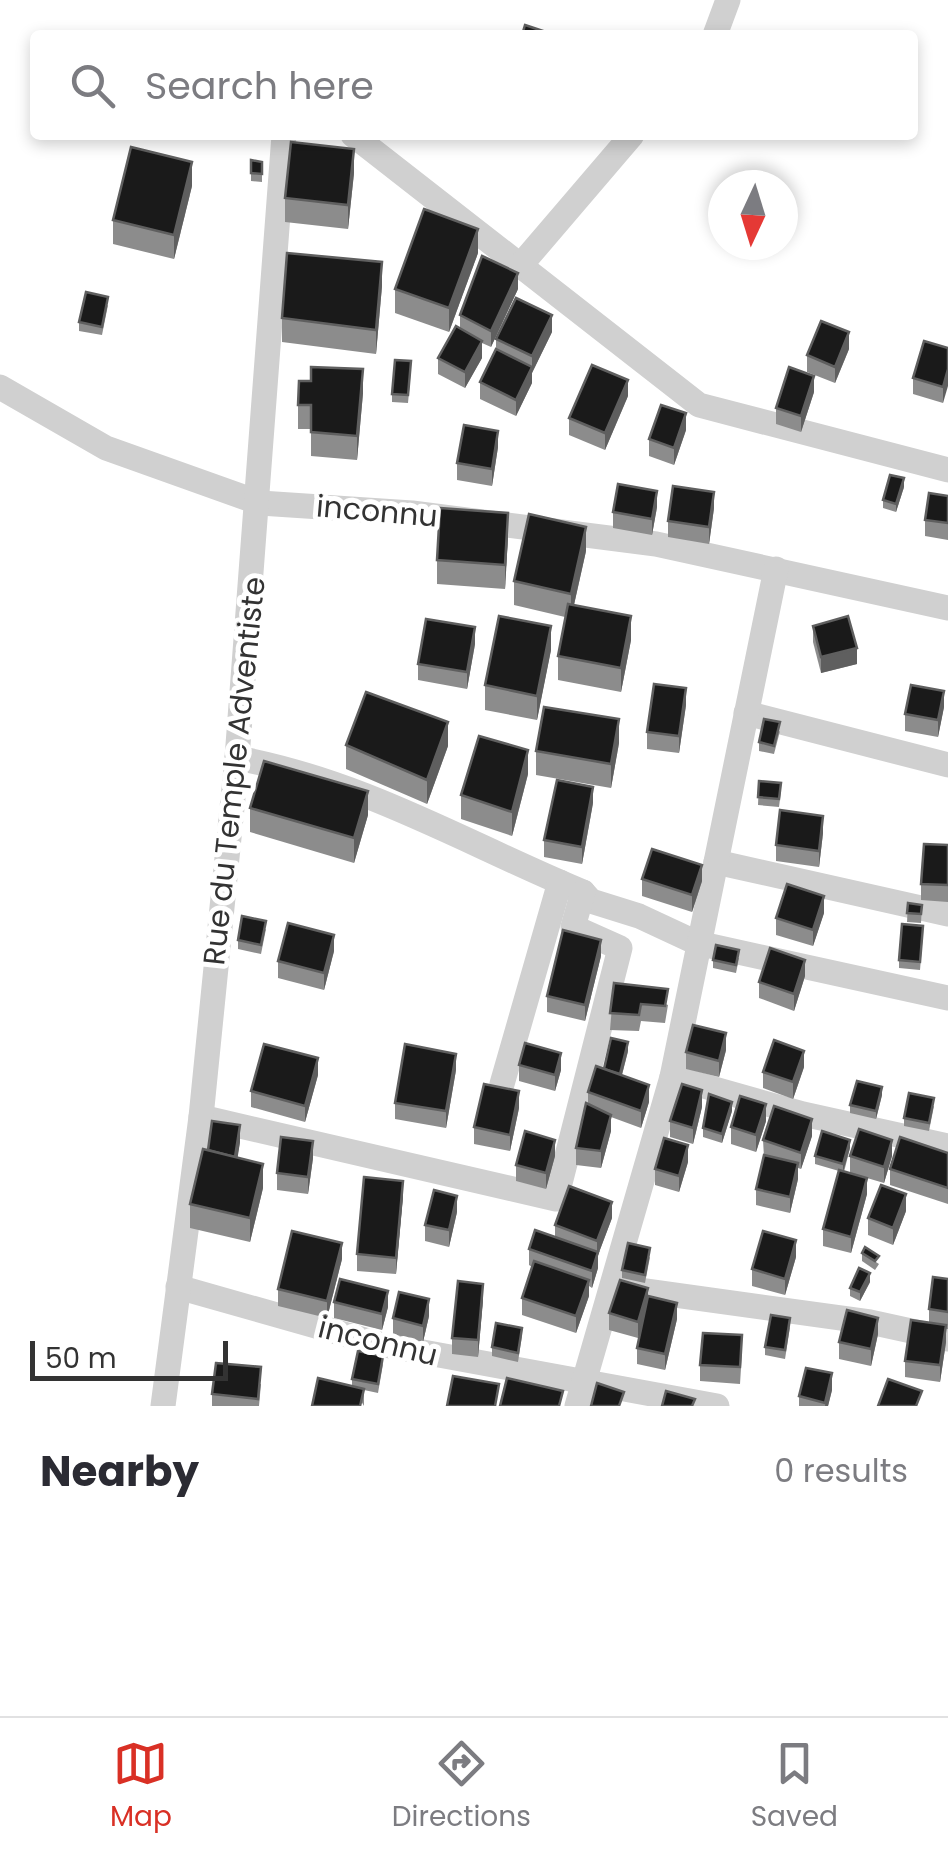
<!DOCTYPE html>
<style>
body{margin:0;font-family:Poppins,sans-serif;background:#f2f2f3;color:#2b2b33}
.compass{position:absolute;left:708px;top:170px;width:90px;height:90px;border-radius:50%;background:#fff;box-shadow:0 5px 15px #0003;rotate:184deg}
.scale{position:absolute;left:30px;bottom:25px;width:198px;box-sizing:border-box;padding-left:10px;border:5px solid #333;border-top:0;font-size:28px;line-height:35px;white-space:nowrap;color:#333;-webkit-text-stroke:8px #fff;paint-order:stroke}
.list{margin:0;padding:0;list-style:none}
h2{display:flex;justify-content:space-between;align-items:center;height:130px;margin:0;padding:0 40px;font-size:42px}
h2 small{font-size:32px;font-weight:400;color:#7c7c81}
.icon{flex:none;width:55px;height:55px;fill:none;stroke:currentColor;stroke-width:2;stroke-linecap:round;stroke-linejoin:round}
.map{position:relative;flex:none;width:948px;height:1406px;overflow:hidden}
.search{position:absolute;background:#fff;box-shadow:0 5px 15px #0003;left:30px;right:30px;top:30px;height:110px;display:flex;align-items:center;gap:25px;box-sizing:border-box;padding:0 35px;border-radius:10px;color:#7c7c81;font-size:38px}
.sheet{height:310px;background:#fff}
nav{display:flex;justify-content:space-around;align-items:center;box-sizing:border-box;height:140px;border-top:2px solid #e1e1e2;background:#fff;font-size:28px;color:#7c7c81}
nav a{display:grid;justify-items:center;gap:5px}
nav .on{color:#d93025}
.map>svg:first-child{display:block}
</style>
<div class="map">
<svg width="948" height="1406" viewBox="0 0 948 1406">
<rect width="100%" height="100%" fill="#fff"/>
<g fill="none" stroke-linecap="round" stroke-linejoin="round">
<g stroke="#d0d0d0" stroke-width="25">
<polyline points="715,35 728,0"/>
<polyline points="353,135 699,405 948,470"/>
<polyline points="520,266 632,135"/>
<polyline points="0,387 106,448 260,503 412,513 656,544 948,608"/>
<polyline points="746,713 948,765"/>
<path d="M237 758C365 782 465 843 583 892L591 901 639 916 697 943 948 998"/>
<polyline points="716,862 948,914"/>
<polyline points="672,1077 803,1114 948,1146"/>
<polyline points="502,1084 560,882"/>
<polyline points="201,1117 556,1199 620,948 573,927 583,892"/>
<polyline points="178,1287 379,1344 717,1406"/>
<polyline points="617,1287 870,1322 948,1339"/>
<polyline points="163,1406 201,1117 237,758 284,135"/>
<polyline points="577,1406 672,1077 776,569"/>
</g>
</g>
<g fill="#8c8c8c">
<polygon points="251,160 262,162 262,182 251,181"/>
<polygon points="354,173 348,229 285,222 285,198"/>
<polygon points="192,186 174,259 113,244 113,220"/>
<polygon points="478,253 449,332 395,313 395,289"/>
<polygon points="382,286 376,354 282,342 282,318"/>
<polygon points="518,289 491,347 482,343 482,358 465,388 438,374 438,358 460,328 460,315"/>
<polygon points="108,305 102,335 79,331 79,322"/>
<polygon points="552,332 532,373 532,383 516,416 480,399 480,382 496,350 496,339"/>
<polygon points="948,348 943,403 913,394 913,378"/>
<polygon points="849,349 835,383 807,372 807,355"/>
<polygon points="411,370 408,403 392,402 392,394"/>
<polygon points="311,381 363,393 357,460 311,456 311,429 298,429 298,405"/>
<polygon points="814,392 801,432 776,424 776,408"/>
<polygon points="628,396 605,450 569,435 569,418"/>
<polygon points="686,430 674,465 649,456 649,439"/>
<polygon points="498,447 492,486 457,480 457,463"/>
<polygon points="904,487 896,512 883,508 883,500"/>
<polygon points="948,496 948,540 925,536 925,520"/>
<polygon points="657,507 652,535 613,528 613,512"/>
<polygon points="714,508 709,544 668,537 668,521"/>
<polygon points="508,537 505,589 437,584 437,560"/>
<polygon points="586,551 574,605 631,640 621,692 558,680 558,656 565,617 514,605 514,581"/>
<polygon points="813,626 857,664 821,673 813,642"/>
<polygon points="475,644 467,689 418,680 418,664"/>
<polygon points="551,650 537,720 485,710 485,685"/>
<polygon points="686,705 679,753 647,749 647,732"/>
<polygon points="944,707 938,737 905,731 905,714"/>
<polygon points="780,731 774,754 759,751 759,742"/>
<polygon points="619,743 611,788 536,775 536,751"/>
<polygon points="346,745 448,746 427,804 346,769"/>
<polygon points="528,774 512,836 461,819 461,795"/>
<polygon points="759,781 781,791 779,807 758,805"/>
<polygon points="593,803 582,864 544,857 544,840"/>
<polygon points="250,808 368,815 354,863 250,832"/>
<polygon points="823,833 819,867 776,861 776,845"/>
<polygon points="948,845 948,902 921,900 921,884"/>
<polygon points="642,879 702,881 692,912 642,896"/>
<polygon points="908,903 922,905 921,923 907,922"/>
<polygon points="824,913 813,946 776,935 776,918"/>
<polygon points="266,929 261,954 238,949 238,940"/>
<polygon points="923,934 920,970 899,968 899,960"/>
<polygon points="334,951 324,990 278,978 278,961"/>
<polygon points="601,956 585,1021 547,1012 547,996"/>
<polygon points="739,958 736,973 713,968 713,960"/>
<polygon points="805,976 794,1011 759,998 759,982"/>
<polygon points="614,983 668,1005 665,1023 641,1021 639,1031 610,1030"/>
<polygon points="726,1050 719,1077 686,1069 686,1052"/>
<polygon points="628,1051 622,1075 649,1102 641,1128 611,1117 611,1131 601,1168 576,1165 576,1148 588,1104 588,1092 604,1069"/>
<polygon points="519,1065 561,1070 555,1091 519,1081"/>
<polygon points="804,1067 793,1099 763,1088 763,1072"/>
<polygon points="456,1070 446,1128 395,1119 395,1103"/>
<polygon points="318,1075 305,1122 251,1107 251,1091"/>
<polygon points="882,1095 876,1119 850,1113 850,1105"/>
<polygon points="934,1106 929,1131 904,1126 904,1118"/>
<polygon points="702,1107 693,1144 670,1137 670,1121"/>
<polygon points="519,1108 510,1151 474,1144 474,1127"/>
<polygon points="732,1111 722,1143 703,1137 703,1128"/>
<polygon points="766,1121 756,1152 731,1144 731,1127"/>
<polygon points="812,1136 801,1169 798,1168 798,1179 790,1213 756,1205 756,1189 764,1157 763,1140"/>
<polygon points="240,1142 237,1158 263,1188 250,1242 190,1228 190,1204 208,1150"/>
<polygon points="850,1148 844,1172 850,1173 850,1156 892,1156 884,1183 867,1178 867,1194 851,1253 823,1246 823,1229 839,1171 815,1164 815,1156"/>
<polygon points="948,1153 948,1204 890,1185 890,1169"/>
<polygon points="555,1156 546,1189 516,1181 516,1165"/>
<polygon points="313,1158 308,1194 277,1190 277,1173"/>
<polygon points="688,1162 679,1192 655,1185 655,1169"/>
<polygon points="403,1197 396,1274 357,1271 357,1254"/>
<polygon points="906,1211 893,1245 868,1235 868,1218"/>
<polygon points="457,1212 449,1247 425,1241 425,1225"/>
<polygon points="612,1218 598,1255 598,1268 592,1288 589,1286 589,1296 576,1333 522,1315 522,1298 532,1267 529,1265 529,1249 555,1237 555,1225"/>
<polygon points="862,1253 879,1264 875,1270 862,1261"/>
<polygon points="650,1257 645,1283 622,1278 622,1270"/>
<polygon points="796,1257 785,1295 752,1286 752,1269"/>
<polygon points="342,1259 327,1318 278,1306 278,1289"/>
<polygon points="948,1279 948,1329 946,1329 946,1342 940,1382 905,1377 905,1361 929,1323 929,1309"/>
<polygon points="870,1282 860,1301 850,1296 850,1288"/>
<polygon points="648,1299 677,1319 665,1370 637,1364 637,1348 642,1325 638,1338 609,1330 609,1313"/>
<polygon points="483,1300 478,1357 452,1354 452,1338"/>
<polygon points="334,1302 388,1307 382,1330 334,1318"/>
<polygon points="429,1316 423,1342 393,1334 393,1318"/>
<polygon points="790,1327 785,1359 765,1355 765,1347"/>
<polygon points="878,1334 871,1366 839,1359 839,1342"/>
<polygon points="522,1336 518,1362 492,1356 492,1347"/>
<polygon points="742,1352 740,1384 700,1381 700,1365"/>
<polygon points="383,1364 378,1393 364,1390 364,1406 352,1386 352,1379"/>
<polygon points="261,1384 259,1406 212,1406 212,1394"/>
<polygon points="832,1390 828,1406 799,1406 799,1396"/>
</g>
<g fill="#5f5f5f">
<polygon points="354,149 354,173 348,229 348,205"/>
<polygon points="192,162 192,186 174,259 174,235"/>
<polygon points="478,229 478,253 449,332 449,308"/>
<polygon points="382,262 382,286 376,354 376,330"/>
<polygon points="518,273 518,289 491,347 491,331"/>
<polygon points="552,315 552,332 532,373 532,356"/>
<polygon points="849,332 849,349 835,383 835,367"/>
<polygon points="482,341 482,358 465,388 465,372"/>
<polygon points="532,367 532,383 516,416 516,400"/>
<polygon points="363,369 363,393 357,460 357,436"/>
<polygon points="948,369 948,386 943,403 943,387"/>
<polygon points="814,376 814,392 801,432 801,416"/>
<polygon points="628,380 628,396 605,450 605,433"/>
<polygon points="686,413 686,430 674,465 674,448"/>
<polygon points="498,431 498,447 492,486 492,469"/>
<polygon points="904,478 904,487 896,512 896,504"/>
<polygon points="657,491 657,507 652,535 652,519"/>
<polygon points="714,492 714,508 709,544 709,527"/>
<polygon points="508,513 508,537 505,589 505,565"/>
<polygon points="586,527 586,551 571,618 571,594"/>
<polygon points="631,616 631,640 621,692 621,668"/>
<polygon points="551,626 551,650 537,720 537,696"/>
<polygon points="475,627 475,644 467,689 467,672"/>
<polygon points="857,648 857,664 821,673 821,657"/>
<polygon points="686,688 686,705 679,753 679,736"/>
<polygon points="944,691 944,707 938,737 938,720"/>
<polygon points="619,719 619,743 611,788 611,764"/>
<polygon points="448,722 448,746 427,804 427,780"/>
<polygon points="528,750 528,774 512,836 512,812"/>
<polygon points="593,787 593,803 582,864 582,847"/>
<polygon points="368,791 368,815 354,863 354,838"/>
<polygon points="823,816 823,833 819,867 819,851"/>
<polygon points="702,865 702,881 692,912 692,895"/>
<polygon points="824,896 824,913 813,946 813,930"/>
<polygon points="334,935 334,951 324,990 324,973"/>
<polygon points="601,940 601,956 585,1021 585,1005"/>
<polygon points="805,960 805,976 794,1011 794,994"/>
<polygon points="726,1033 726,1050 719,1077 719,1061"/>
<polygon points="628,1042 628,1051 620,1082 620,1074"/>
<polygon points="804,1051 804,1067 793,1099 793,1082"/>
<polygon points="561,1053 561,1070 555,1091 555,1075"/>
<polygon points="456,1054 456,1070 446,1128 446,1111"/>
<polygon points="318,1058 318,1075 305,1122 305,1106"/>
<polygon points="649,1085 649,1102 641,1128 641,1111"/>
<polygon points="882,1087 882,1095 876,1119 876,1111"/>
<polygon points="702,1090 702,1107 693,1144 693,1128"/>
<polygon points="519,1091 519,1108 510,1151 510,1135"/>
<polygon points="732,1102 732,1111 722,1143 722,1134"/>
<polygon points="766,1104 766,1121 756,1152 756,1135"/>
<polygon points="611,1115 611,1131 601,1168 601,1151"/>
<polygon points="812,1119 812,1136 801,1169 801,1153"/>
<polygon points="240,1125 240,1142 235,1175 235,1159"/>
<polygon points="555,1140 555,1156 546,1189 546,1173"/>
<polygon points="850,1140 850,1148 843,1172 843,1164"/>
<polygon points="892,1140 892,1156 884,1183 884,1167"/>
<polygon points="313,1141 313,1158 308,1194 308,1177"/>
<polygon points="688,1145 688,1162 679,1192 679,1176"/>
<polygon points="798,1163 798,1179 790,1213 790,1197"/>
<polygon points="263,1164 263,1188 250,1242 250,1218"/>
<polygon points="867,1178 867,1194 851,1253 851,1237"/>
<polygon points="403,1181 403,1197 396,1274 396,1258"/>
<polygon points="906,1194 906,1211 893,1245 893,1228"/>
<polygon points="457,1196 457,1212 449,1247 449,1230"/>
<polygon points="612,1202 612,1218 598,1255 598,1268 592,1288 592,1271 597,1254 597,1241"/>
<polygon points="796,1240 796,1257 785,1295 785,1279"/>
<polygon points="342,1243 342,1259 327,1318 327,1301"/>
<polygon points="870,1273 870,1282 860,1301 860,1292"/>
<polygon points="589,1280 589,1296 576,1333 576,1316"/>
<polygon points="483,1284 483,1300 478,1357 478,1340"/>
<polygon points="648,1288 648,1305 638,1338 638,1322"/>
<polygon points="388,1291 388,1307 382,1330 382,1314"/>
<polygon points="429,1299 429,1316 423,1342 423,1326"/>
<polygon points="677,1303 677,1319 665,1370 665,1354"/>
<polygon points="878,1318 878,1334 871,1366 871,1349"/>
<polygon points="946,1325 946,1342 940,1382 940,1365"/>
<polygon points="832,1373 832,1390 828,1406 825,1406"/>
</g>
<g fill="#1a1a1a" stroke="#5f5f5f" stroke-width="2.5">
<polygon points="525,25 555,35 522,35"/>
<polygon points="291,142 354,149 348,205 285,198"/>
<polygon points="131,147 192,162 174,235 113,220"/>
<polygon points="251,160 262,162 262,174 251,173"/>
<polygon points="424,209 478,229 449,308 395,289"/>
<polygon points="287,253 382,262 376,330 282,318"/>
<polygon points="482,256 518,273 491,331 460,315"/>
<polygon points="86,292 108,297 102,327 79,322"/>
<polygon points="516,298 552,315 532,356 496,339"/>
<polygon points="821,321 849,332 835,367 807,355"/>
<polygon points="456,326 482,341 465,372 438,358"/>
<polygon points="924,341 948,348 948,369 943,387 913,378"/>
<polygon points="496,349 532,367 516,400 480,382"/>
<polygon points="395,360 411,361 408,395 392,394"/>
<polygon points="592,365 628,380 605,433 569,418"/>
<polygon points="311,367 363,369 357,436 311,432 311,405 298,405 299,381 311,381"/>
<polygon points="789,367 814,376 801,416 776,408"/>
<polygon points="661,405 686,413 674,448 649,439"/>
<polygon points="464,425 498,431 492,469 457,463"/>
<polygon points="890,475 904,478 896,504 883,500"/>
<polygon points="618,484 657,491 652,519 613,512"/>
<polygon points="673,486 714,492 709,527 668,521"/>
<polygon points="929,493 948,496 948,523 925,520"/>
<polygon points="440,508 508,513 505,565 437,560"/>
<polygon points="529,514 586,527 571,594 514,581"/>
<polygon points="568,604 631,616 621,668 558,656"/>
<polygon points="499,616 551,626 537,696 485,685"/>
<polygon points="848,616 857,648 821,657 813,626"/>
<polygon points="426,619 475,627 467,672 418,664"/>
<polygon points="654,684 686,688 679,736 647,732"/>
<polygon points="911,685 944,691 938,720 905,714"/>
<polygon points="366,692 448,722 427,780 346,745"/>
<polygon points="544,707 619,719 611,764 536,751"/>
<polygon points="764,719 780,722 774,746 759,742"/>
<polygon points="479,736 528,750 512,812 461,795"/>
<polygon points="264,761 368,791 354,838 250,808"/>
<polygon points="557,780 593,787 582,847 544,840"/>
<polygon points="759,781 781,783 779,799 758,797"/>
<polygon points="780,810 823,816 819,851 776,845"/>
<polygon points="924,844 948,845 948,885 921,884"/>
<polygon points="652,849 702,865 692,895 642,879"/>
<polygon points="787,884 824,896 813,930 776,918"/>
<polygon points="908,903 922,905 921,914 907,913"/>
<polygon points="242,916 266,921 261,945 238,940"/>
<polygon points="288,923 334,935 324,973 278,961"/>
<polygon points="902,924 923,926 920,962 899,960"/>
<polygon points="563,930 601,940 585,1005 547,996"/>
<polygon points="716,945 739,950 736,965 713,960"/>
<polygon points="770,948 805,960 794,994 759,982"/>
<polygon points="614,983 668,989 665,1006 641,1004 639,1015 610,1013"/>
<polygon points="693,1025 726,1033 719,1061 686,1052"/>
<polygon points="611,1038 628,1042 620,1074 604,1069"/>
<polygon points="774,1040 804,1051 793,1082 763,1072"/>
<polygon points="525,1043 561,1053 555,1075 519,1065"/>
<polygon points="264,1044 318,1058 305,1106 251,1091"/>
<polygon points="405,1044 456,1054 446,1111 395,1103"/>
<polygon points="596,1066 649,1085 641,1111 588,1092"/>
<polygon points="857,1081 882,1087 876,1111 850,1105"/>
<polygon points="484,1084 519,1091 510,1135 474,1127"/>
<polygon points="682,1084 702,1090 693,1128 670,1121"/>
<polygon points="909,1093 934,1098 929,1123 904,1118"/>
<polygon points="709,1094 732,1102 722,1134 703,1128"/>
<polygon points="740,1096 766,1104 756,1135 731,1127"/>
<polygon points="586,1103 611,1115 601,1151 576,1148"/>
<polygon points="774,1106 812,1119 801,1153 763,1140"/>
<polygon points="212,1121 240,1125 235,1157 208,1150"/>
<polygon points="859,1129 892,1140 884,1167 850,1156"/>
<polygon points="525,1131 555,1140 546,1173 516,1165"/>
<polygon points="822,1131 850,1140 843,1164 815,1156"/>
<polygon points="281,1137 313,1141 308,1177 277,1173"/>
<polygon points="900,1137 948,1153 948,1188 890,1169"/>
<polygon points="664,1138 688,1145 679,1176 655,1169"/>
<polygon points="203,1149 263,1164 250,1218 190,1204"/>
<polygon points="764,1155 798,1163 790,1197 756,1189"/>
<polygon points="839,1170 867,1178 851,1237 823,1229"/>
<polygon points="364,1177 403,1181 396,1258 357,1254"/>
<polygon points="881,1185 906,1194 893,1228 868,1218"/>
<polygon points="569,1186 612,1202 597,1241 555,1225"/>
<polygon points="434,1190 457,1196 449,1230 425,1225"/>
<polygon points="535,1230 598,1252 592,1271 529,1249"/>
<polygon points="292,1231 342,1243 327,1301 278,1289"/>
<polygon points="763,1231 796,1240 785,1279 752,1269"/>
<polygon points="628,1243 650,1248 645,1275 622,1270"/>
<polygon points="865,1247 879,1256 875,1261 862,1253"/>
<polygon points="534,1261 589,1280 576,1316 522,1298"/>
<polygon points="859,1268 870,1273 860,1292 850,1288"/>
<polygon points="933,1277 948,1279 948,1312 929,1309"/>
<polygon points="340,1279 388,1291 382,1314 334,1302"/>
<polygon points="620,1280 648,1288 638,1322 609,1313"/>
<polygon points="458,1281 483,1284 478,1340 452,1338"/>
<polygon points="399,1292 429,1299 423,1326 393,1318"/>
<polygon points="648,1296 677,1303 665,1354 637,1348"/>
<polygon points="847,1310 878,1318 871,1349 839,1342"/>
<polygon points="771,1315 790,1318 785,1350 765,1347"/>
<polygon points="911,1320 946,1325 940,1365 905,1361"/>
<polygon points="496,1323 522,1328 518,1353 492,1347"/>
<polygon points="703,1333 742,1335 740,1367 700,1365"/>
<polygon points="358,1351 383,1356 378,1384 352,1379"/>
<polygon points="216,1363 261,1367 258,1399 212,1394"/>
<polygon points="806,1368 832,1373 825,1403 799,1396"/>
<polygon points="453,1376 499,1384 495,1406 447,1406"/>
<polygon points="318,1378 364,1389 360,1406 312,1406"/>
<polygon points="507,1378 563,1391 559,1406 500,1406"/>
<polygon points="888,1379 922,1391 916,1406 878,1406"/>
<polygon points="597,1383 624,1392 619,1406 591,1406"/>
<polygon points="666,1391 695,1399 692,1406 662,1406"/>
</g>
<g text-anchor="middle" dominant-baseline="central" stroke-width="10" stroke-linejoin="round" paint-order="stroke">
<g font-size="30" fill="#333" stroke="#fff">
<text transform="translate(377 511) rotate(5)">inconnu</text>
<text transform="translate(234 771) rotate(-84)">Rue du Temple Adventiste</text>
<text transform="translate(378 1341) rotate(14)">inconnu</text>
</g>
</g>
</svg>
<svg class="compass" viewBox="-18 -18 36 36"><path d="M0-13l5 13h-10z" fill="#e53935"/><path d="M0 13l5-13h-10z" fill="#7c7c81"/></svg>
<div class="scale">50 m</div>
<div class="search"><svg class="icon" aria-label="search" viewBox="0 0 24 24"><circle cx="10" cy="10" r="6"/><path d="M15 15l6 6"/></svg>Search here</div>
</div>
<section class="sheet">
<h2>Nearby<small>0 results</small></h2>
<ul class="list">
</ul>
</section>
<nav>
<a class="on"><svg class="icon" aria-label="map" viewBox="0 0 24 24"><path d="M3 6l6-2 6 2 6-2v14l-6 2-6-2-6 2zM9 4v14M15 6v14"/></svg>Map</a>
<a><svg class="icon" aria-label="directions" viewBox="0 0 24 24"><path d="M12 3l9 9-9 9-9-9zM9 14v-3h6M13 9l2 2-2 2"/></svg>Directions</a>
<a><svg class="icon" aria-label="saved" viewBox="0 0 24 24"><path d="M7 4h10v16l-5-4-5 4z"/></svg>Saved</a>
</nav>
